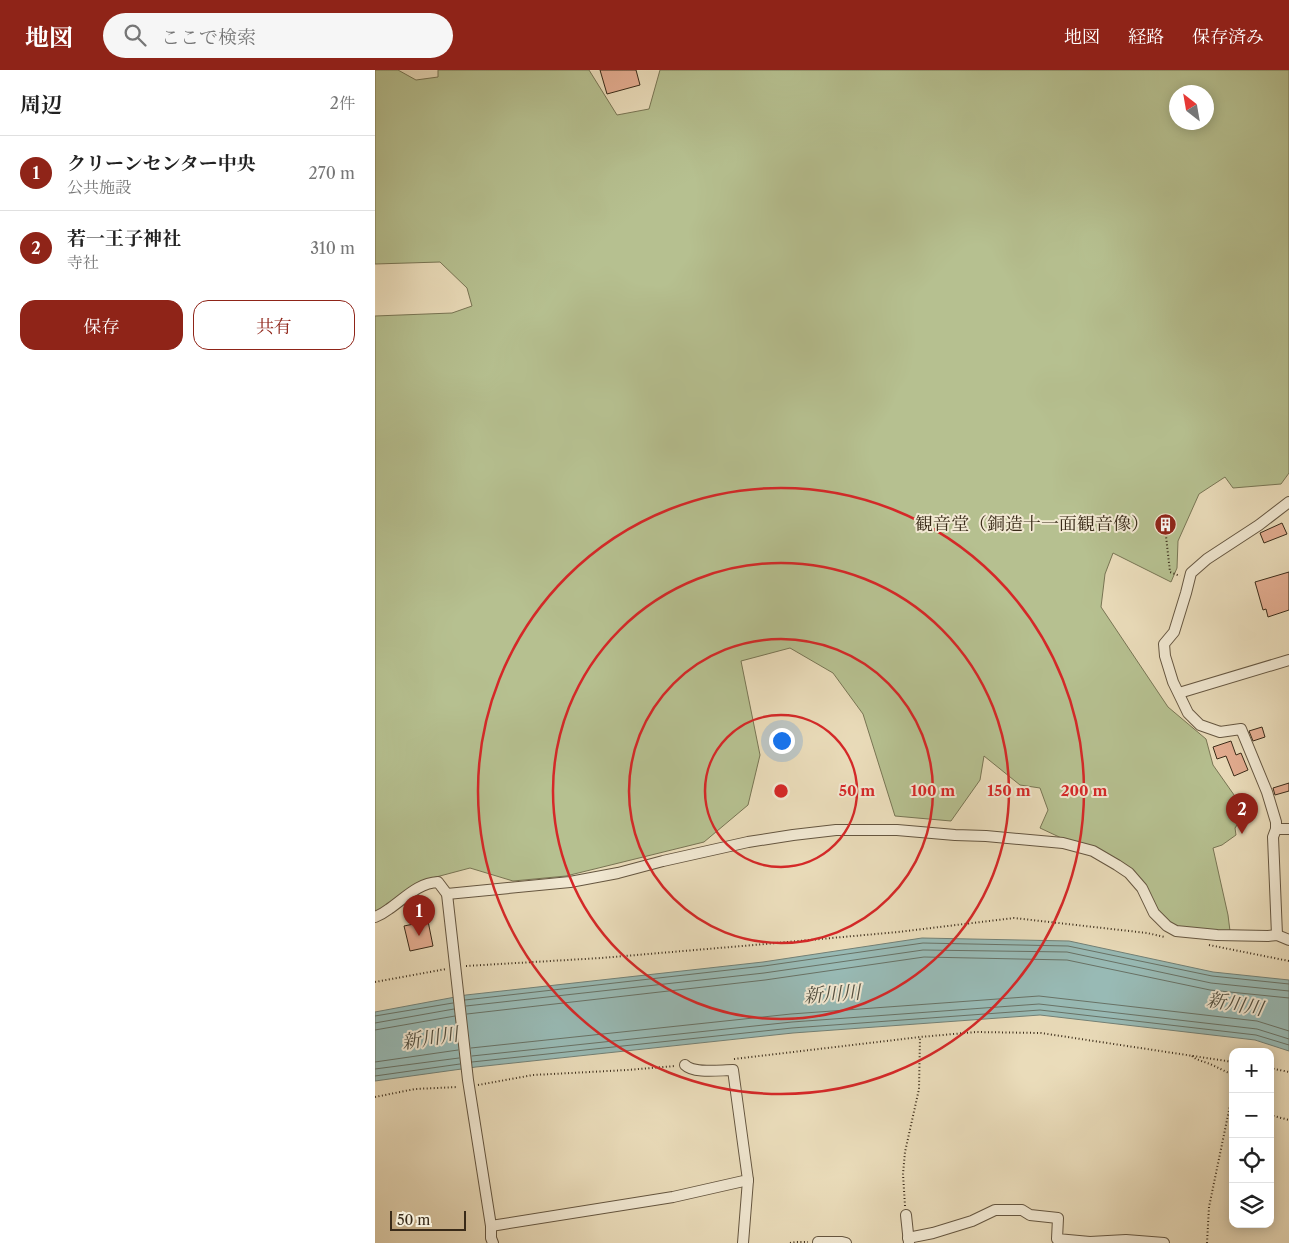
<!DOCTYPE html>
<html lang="ja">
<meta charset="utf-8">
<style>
body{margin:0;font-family:"Libre Caslon Text","Noto Serif JP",serif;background:#f6f6f6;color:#222}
.controls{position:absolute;right:15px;bottom:15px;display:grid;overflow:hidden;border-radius:10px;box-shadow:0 2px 12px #0003}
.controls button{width:45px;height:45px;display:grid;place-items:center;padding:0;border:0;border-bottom:1px solid #e0e0e0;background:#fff;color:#222;font:25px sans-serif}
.compass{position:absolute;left:794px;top:15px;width:45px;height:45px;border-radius:50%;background:#fff;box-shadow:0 2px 12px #0003;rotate:329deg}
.scale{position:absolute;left:15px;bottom:12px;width:76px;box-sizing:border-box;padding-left:5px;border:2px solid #392a18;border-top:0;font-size:14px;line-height:18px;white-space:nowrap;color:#392a18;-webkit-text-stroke:4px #f1e8d2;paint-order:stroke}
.you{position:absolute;left:406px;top:670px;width:18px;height:18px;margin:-12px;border:4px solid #fff;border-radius:50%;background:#1a73e8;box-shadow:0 0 0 8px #1a73e833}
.badge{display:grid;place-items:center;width:32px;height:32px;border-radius:50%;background:#8f2418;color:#fff;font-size:16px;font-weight:700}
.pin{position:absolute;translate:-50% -41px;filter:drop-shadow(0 1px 2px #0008)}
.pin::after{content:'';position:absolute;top:26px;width:18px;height:15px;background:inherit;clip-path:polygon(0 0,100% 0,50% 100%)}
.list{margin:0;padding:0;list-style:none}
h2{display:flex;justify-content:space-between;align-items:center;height:65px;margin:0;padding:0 20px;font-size:21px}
h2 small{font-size:16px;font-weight:400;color:#767676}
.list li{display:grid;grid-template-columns:32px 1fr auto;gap:15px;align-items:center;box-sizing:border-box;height:75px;padding:0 20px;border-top:1px solid #e0e0e0}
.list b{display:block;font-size:19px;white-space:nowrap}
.list p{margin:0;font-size:16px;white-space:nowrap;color:#767676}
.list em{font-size:16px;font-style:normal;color:#767676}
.actions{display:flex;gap:10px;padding:15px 20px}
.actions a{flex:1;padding:11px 0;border:1px solid #8f2418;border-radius:15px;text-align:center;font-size:18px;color:#8f2418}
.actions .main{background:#8f2418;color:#fff}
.icon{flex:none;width:28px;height:28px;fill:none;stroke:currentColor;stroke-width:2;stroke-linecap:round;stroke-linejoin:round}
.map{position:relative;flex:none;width:914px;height:1173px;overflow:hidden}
header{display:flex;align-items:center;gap:30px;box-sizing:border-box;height:70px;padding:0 25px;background:#8f2418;color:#fff}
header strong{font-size:24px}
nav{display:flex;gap:28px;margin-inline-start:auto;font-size:18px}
.search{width:350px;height:45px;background:#f6f6f6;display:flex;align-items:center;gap:12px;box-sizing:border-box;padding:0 18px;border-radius:28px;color:#767676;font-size:19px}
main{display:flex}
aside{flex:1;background:#fff}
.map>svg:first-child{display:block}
</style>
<header>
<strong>地図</strong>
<div class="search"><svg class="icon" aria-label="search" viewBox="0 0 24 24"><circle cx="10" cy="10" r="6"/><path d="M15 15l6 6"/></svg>ここで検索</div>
<nav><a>地図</a><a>経路</a><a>保存済み</a></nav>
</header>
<main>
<aside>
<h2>周辺<small>2件</small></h2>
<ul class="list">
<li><span class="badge">1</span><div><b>クリーンセンター中央</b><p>公共施設</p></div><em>270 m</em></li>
<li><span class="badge">2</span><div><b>若一王子神社</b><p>寺社</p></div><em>310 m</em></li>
</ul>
<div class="actions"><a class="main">保存</a><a>共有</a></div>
</aside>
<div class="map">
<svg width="914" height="1173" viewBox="0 0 914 1173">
<rect width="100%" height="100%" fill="#eadcba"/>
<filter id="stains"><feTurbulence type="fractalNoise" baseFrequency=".004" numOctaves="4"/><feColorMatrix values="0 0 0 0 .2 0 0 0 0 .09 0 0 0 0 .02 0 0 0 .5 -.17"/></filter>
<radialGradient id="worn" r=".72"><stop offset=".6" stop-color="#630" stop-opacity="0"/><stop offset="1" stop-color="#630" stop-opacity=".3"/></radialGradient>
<path fill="#b6c090" stroke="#787554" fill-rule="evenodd" d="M0 0H23L41 10 63 7V0H214L242 45 274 39 285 0H914V403L906 414 858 418 850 407 824 424 803 471 802 498 796 512 738 483 730 504 726 537 793 637 831 669 838 695 871 742 860 758 861 765 847 775 838 778 853 845 855 861 802 859 781 842 744 795 665 758 673 740 665 718 645 715 609 686 605 710 576 751 520 746 488 644 458 603 415 578 366 591 385 685 373 735 329 772 191 806 138 811 95 798 46 811 6 842H0V246L77 243 97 236 92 218 65 192 0 194ZM802 22H832V52H802Z"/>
<polygon fill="#98bab5" stroke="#728076" points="547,868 694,871 838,902 914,910 914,981 880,970 665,945 418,963 101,997 0,1011 0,942 91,925 388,892"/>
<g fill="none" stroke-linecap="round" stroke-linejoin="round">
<g stroke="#687266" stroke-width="1">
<polyline points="90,930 389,896 548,873 693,876 837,906 914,914"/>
<polyline points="91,936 389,903 548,880 692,882 836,913 914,921"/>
<polyline points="92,944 390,910 549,887 692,890 835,920 914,928"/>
<polyline points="0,946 78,933"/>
<polyline points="0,953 79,939"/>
<polyline points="0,960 80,946"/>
<polyline points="96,978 416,944 664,926 882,951 914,961"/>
<polyline points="97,986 417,952 664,934 882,959 914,969"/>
<polyline points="0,992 83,980"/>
<polyline points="97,992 417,958 665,940 881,965 914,975"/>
<polyline points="0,999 84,988"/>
<polyline points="0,1006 85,994"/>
</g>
</g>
<g fill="#e4ad91" stroke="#392a18">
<polygon points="225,0 261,0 265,15 232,24"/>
<polygon points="907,453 912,464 889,473 885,463"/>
<polygon points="914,502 914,540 893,547 891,539 888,540 880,512"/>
<polygon points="887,657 890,667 878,671 874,661"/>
<polygon points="856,671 861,685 866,683 873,700 859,706 851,686 842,689 838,677"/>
<polygon points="914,713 914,721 900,725 898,718"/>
<polygon points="53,851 58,876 35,881 29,856"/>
</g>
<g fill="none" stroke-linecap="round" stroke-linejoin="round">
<defs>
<g id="minor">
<polyline points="804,623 914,590"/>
<polyline points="901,759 914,759"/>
<polyline points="72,824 195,812 243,803 288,791 373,772 418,765 461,760 522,760 580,765 611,766 688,773 718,781 742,795 754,803 767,818 779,843 792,856 801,861 842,865 893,866 902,865 914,870"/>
<path d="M0 847C5 845 10 842 14 839 30 828 43 813 63 812L72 824 93 1010 116 1156V1168L118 1173"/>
<polyline points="902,865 898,767 901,759 901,752 892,722 866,659 845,662 825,655 813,643 798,612 790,586 789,574 799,562 811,523 816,503 832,489 884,455 914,432"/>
<polyline points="531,1145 534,1173"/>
<path d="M116 1156 298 1127 373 1110 358 1000C345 1000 319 1004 310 995"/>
<polyline points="533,1168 558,1163 597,1151 620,1140 647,1140 655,1145 683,1148 682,1169 715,1172 751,1170 789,1173"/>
<polyline points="443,1172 467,1172 471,1173"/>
<polyline points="368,1173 373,1110"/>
</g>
</defs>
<use href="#minor" stroke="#655640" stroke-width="12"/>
<g stroke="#392a18" stroke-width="2" stroke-dasharray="1 2.5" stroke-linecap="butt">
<polyline points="790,457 795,502 805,506"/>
<polyline points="834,875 914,891"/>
<polyline points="91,896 226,888 379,875 523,862 639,848 772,863 790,867"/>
<polyline points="0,912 71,899"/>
<polyline points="817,986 821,989 835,994 858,1005"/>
<polyline points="359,989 545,967 601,962 666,963 858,992"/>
<polyline points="895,998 914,1002"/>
<polyline points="103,1015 158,1005 252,1000 300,996"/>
<polyline points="0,1027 40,1019 83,1017"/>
<polyline points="895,1045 914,1050"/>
<polyline points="530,1136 528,1104 530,1082 544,1019 545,967"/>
<polyline points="415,1173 421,1172 433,1172"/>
<polyline points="832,1173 834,1137 858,1021"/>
</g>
<use href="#minor" stroke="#f1e8d2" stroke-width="10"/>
</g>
<g fill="none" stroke="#d62828" stroke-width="2.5">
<circle cx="406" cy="721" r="76"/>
<circle cx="406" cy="721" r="152"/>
<circle cx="406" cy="721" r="228"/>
<circle cx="406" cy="721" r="303"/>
</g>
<defs>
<symbol id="building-disc" viewBox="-11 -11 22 22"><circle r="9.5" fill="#8f2418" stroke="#f1e8d2"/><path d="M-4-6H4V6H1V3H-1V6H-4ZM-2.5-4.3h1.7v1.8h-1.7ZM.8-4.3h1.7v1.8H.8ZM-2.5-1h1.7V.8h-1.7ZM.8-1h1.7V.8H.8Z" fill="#fff"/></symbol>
</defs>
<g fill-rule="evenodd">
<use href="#building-disc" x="778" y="442" width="25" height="25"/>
</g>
<g text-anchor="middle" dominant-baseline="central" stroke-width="4" stroke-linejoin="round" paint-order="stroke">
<g font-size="18" fill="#392a18" stroke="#f1e8d2" text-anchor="end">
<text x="774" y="454">観音堂（銅造十一面観音像）</text>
</g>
<g font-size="19" font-style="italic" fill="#514e3f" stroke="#f1e8d2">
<text transform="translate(457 924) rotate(-4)">新川川</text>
<text transform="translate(860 934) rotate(10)">新川川</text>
<text transform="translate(55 968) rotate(-9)">新川川</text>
</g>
</g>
<circle cx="406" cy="721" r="8" fill="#d62828" stroke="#f1e8d2" stroke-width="2.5"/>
<g font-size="15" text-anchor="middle" font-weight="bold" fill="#d62828" stroke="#f1e8d2" stroke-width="4" stroke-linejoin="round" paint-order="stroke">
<text x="482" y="726">50 m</text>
<text x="558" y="726">100 m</text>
<text x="634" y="726">150 m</text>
<text x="709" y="726">200 m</text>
</g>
<rect width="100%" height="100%" filter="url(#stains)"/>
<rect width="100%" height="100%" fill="url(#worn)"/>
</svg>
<div class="controls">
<button>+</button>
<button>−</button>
<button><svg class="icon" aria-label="locate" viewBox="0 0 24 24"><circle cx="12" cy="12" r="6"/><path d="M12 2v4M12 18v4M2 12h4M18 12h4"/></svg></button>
<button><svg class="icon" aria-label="layers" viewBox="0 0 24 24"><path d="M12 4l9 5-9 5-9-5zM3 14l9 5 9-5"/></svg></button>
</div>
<svg class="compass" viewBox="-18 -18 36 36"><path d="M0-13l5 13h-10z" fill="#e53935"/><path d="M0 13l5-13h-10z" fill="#767676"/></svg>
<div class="scale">50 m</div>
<div class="you"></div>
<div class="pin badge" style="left:44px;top:866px">1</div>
<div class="pin badge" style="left:867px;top:764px">2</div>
</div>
</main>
